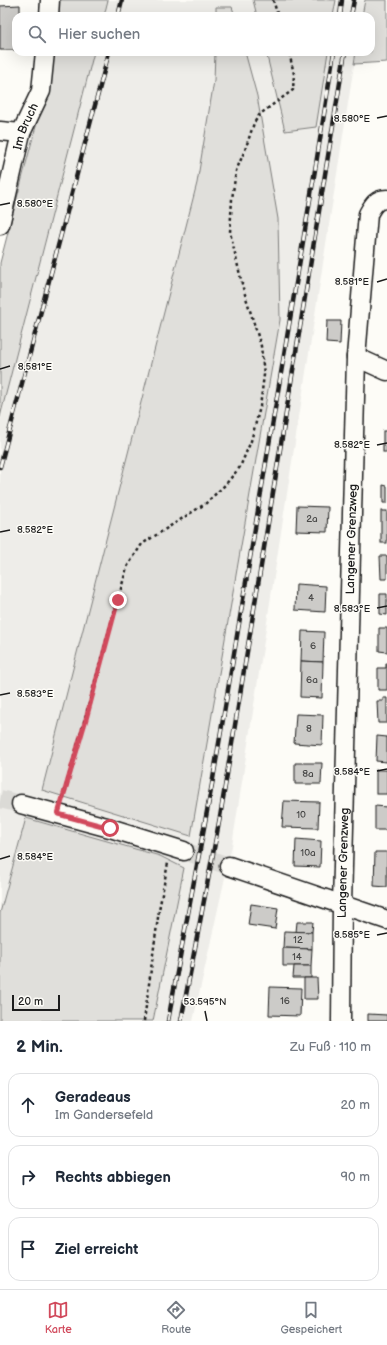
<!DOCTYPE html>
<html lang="de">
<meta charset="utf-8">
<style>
body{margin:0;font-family:"Balsamiq Sans",sans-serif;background:#f2f2f3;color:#1f2937}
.scale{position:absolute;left:12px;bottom:10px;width:48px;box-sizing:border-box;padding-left:4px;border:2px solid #1c1c1c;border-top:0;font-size:11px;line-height:14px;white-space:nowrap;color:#1c1c1c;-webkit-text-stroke:3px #fdfcf7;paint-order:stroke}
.stop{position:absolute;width:12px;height:12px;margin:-9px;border:3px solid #d1495b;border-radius:50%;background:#fff}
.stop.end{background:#d1495b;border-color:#fff;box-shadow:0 1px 4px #0008}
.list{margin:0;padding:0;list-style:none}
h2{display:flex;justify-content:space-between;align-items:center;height:52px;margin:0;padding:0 16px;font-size:17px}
h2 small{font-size:13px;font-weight:400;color:#747a83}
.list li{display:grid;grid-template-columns:26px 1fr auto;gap:12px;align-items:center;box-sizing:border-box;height:64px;margin:0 8px 8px;padding:0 8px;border:1px solid #e0e1e3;border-radius:12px}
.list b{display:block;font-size:15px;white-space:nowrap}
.list p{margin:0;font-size:13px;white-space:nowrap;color:#747a83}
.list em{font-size:13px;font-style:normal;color:#747a83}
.icon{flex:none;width:22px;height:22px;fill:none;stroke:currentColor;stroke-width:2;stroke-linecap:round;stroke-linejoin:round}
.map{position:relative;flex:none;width:387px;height:1021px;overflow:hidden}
.search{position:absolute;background:#fff;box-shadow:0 4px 16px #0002;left:12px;right:12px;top:12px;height:44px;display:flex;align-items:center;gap:10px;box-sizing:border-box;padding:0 14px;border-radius:12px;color:#747a83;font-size:15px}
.sheet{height:268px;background:#fff}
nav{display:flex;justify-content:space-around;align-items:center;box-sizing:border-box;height:56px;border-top:1px solid #e0e1e3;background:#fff;font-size:11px;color:#747a83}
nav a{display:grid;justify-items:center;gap:2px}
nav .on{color:#d1495b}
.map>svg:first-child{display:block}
</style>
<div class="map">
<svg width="387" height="1021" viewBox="0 0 387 1021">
<rect width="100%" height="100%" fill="#fdfcf7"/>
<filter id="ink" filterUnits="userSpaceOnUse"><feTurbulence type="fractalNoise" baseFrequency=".025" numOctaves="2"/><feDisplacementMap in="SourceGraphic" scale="8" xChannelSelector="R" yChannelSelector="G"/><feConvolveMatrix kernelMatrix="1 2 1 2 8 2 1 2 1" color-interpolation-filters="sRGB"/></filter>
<g filter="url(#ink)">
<g fill="#eeede9">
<polygon points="108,0 365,0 362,16 104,16"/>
<polygon points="94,52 356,52 232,846 193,1021 0,1021 0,417"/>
</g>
<g fill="#e0dfdb" stroke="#7e7e7c">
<polygon points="55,0 108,0 104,16 53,16"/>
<polygon points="253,0 336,0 333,16 257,16"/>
<polygon points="365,0 387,0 387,62 354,64 356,52 371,52 371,16 362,16"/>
<polygon points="216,7 232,7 235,16 216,16"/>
<polygon points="50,52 94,52 0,417 0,263 33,137 45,95"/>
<polygon points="215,52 245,52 257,96 278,219 280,320 191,836 42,790 197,183 214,81"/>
<polygon points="266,52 328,52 316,127 285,131"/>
<polygon points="26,818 160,856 184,868 153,1021 0,1021 0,913"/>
</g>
<g fill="#cccbc8" stroke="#1c1c1c">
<polygon points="20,5 20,16 16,16 15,27 16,50 0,50 0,6"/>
<polygon points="327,321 341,321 340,344 326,343"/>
<rect x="383" y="431" width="4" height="21"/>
<polygon points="383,485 387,486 387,503 383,503"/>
<polygon points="297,506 328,507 327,532 296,531"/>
<rect x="381" y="511" width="6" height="32"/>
<polygon points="380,556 387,556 387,579 381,579"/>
<polygon points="296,584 326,586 325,612 295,610"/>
<polygon points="380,594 387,594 387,615 380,614"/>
<polygon points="379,628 387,628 387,652 379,651"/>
<polygon points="302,631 324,632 323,662 301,661"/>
<polygon points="301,661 323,662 322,698 300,697"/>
<polygon points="386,663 387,663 387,690 378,690 378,668 386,668"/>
<polygon points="383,698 387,698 387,723 378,723 377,701 383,701"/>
<polygon points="296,714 323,715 322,745 294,743"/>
<polygon points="377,736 387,737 387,762 376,761"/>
<polygon points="295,763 322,763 321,784 295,784"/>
<rect x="376" y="770" width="11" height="24"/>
<polygon points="284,801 319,802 318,828 282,827"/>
<polygon points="375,806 387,807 387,830 375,830"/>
<polygon points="296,839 321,841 320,867 295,866"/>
<polygon points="375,852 387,852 387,887 374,886"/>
<polygon points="251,904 278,908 275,929 248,925"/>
<polygon points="297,922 313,922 312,932 296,932"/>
<polygon points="284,931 312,932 312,949 283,948"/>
<polygon points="283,948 312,949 311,966 283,966"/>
<polygon points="294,966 311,966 311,978 293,978"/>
<polygon points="304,978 317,978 318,999 304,999"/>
<polygon points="270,987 301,988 300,1016 269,1015"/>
<polygon points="368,1014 387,1015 387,1021 368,1021"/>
</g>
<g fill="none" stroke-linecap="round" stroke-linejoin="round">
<g stroke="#dbdad6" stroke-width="18" stroke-dasharray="18 9" stroke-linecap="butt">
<polyline points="0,799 21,804"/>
<polyline points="184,851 229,866"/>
</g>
<defs>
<g id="minor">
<polyline points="49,16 50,0"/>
<polyline points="0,131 21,133"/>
<path id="s1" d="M0 225 21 133 41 91 45 52"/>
<polyline points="356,357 387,371"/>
<polyline points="21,804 110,828 184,851"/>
<polyline points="229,866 387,920"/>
<path id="s2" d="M341 1021 342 905 356 357 368 214C373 205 376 199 387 199"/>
</g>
</defs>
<use href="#minor" stroke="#1c1c1c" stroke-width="21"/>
<g stroke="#1c1c1c" stroke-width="2.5" stroke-dasharray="3 3" stroke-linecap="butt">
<polyline points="273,0 278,16"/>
<polyline points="63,798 127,567 142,544 205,504 225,485 240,467 251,441 260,407 264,375 261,346 243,288 230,232 232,199 236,171 245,150 254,123 260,114 293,90 294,74 289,52"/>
<polyline points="144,1021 159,910 168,863"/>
</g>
<use href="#minor" stroke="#fdfcf7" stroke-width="18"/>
<defs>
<g id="rail">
<polyline points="118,16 122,0"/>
<polyline points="340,16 342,0"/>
<polyline points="351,16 354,0"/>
<polyline points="0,467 109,52"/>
<polyline points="168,1021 213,779 316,164 334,52"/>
<polyline points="181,1021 220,817 345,52"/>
</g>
</defs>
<use href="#rail" stroke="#1c1c1c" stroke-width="4.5"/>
<use href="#rail" stroke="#fdfcf7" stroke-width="3" stroke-dasharray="9" stroke-linecap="butt"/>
</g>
</g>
<g fill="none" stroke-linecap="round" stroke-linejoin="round" filter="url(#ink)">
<polyline stroke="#d1495b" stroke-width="5" points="110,828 58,814 86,719 118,600"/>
</g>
<path fill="none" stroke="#1c1c1c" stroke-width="1.5" d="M377 118 387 116M0 205 10 203M377 282 387 279M0 369 10 366M377 445 387 443M0 532 10 530M377 608 387 606M0 695 10 693M377 771 387 769M0 859 10 856M377 935 387 933M205 1011 207 1021"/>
<g text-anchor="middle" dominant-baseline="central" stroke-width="3" stroke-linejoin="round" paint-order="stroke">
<g font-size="10" fill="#484847">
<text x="312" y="519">2a</text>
<text x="311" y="598">4</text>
<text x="313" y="646">6</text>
<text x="312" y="680">6a</text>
<text x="309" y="729">8</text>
<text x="308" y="774">8a</text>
<text x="301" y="815">10</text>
<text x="308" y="853">10a</text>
<text x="298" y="940">12</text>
<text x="297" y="957">14</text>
<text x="285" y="1001">16</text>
</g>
<g font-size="12" fill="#1c1c1c" stroke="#fdfcf7">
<text stroke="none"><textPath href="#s1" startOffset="102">Im Bruch</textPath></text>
<text stroke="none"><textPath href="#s2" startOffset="482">Langener Grenzweg</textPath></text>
<text stroke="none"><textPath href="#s2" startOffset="158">Langener Grenzweg</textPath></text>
</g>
</g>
<g font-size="10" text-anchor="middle" fill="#1c1c1c" stroke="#fdfcf7" stroke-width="3" stroke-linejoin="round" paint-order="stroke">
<text x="352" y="122">8.580°E</text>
<text x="35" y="207">8.580°E</text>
<text x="352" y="285">8.581°E</text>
<text x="35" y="370">8.581°E</text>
<text x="352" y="448">8.582°E</text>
<text x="35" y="533">8.582°E</text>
<text x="352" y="612">8.583°E</text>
<text x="35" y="697">8.583°E</text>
<text x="352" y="775">8.584°E</text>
<text x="35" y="860">8.584°E</text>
<text x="352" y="938">8.585°E</text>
<text x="205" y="1005">53.595°N</text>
</g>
</svg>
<div class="scale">20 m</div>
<div class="stop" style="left:110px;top:828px"></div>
<div class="stop end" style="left:118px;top:600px"></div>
<div class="search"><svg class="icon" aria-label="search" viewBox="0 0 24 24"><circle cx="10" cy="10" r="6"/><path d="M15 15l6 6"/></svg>Hier suchen</div>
</div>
<section class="sheet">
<h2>2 Min.<small>Zu Fuß · 110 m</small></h2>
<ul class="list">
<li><svg class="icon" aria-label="ahead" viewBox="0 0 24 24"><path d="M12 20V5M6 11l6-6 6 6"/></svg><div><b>Geradeaus</b><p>Im Gandersefeld</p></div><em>20 m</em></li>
<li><svg class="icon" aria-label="right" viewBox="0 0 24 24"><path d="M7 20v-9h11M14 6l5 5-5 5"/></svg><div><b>Rechts abbiegen</b></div><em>90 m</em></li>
<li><svg class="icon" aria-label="arrive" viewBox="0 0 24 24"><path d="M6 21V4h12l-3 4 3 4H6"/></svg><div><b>Ziel erreicht</b></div></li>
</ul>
</section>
<nav>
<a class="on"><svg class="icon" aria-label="map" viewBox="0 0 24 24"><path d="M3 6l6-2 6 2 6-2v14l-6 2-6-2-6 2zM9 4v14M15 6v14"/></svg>Karte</a>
<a><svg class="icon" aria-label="directions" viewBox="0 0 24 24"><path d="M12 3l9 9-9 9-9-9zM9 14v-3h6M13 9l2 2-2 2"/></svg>Route</a>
<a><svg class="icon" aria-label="saved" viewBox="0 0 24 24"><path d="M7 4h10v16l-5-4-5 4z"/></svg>Gespeichert</a>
</nav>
